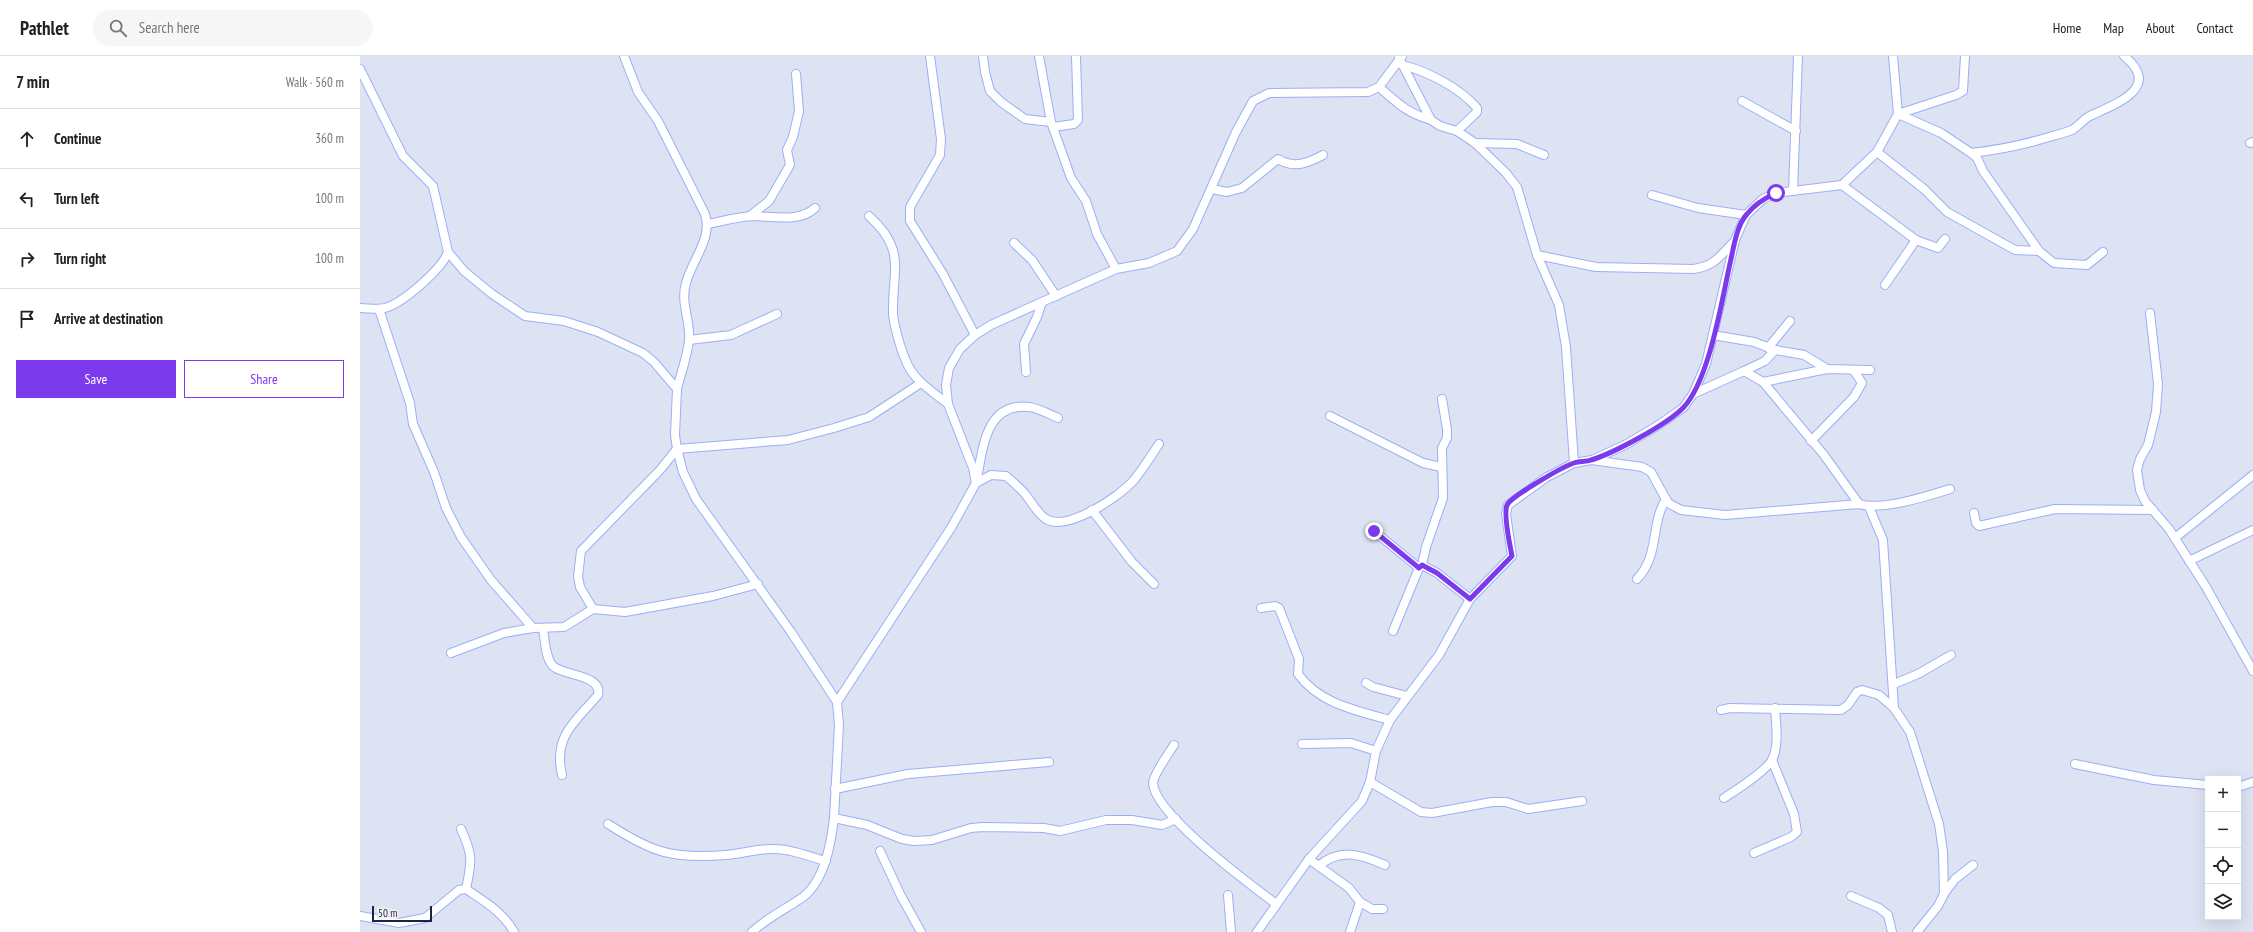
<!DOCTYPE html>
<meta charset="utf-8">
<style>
body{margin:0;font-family:"PT Sans Narrow",sans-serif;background:#f6f6f6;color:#222}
.controls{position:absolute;right:12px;bottom:12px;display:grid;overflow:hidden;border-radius:0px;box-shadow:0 4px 16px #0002}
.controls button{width:36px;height:36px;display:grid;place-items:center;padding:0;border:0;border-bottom:1px solid #e0e0e0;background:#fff;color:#222;font:20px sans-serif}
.scale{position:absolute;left:12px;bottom:10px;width:60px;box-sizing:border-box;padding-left:4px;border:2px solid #1d2441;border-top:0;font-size:11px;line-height:14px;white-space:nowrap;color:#1d2441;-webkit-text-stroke:3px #f1f1f1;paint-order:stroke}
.stop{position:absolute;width:12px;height:12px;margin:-9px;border:3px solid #7c3aed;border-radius:50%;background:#fff}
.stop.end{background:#7c3aed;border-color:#fff;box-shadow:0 1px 4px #0008}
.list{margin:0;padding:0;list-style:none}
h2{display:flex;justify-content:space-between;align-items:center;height:52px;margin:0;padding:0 16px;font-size:17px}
h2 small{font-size:13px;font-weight:400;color:#767676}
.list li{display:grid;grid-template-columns:26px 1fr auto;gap:12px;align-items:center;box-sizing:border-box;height:60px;padding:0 16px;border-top:1px solid #e0e0e0}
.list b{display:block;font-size:15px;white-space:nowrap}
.list em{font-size:13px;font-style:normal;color:#767676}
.actions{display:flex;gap:8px;padding:12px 16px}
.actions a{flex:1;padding:9px 0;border:1px solid #7c3aed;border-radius:0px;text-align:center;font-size:14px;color:#7c3aed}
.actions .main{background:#7c3aed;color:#fff}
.icon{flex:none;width:22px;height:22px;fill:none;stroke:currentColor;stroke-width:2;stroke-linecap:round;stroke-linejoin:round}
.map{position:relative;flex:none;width:1893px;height:876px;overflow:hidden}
header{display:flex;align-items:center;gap:24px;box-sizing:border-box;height:56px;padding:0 20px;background:#fff;border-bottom:1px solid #e0e0e0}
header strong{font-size:19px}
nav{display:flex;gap:22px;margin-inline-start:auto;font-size:14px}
.search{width:280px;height:36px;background:#f6f6f6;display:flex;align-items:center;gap:10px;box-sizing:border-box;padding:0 14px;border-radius:22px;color:#767676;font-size:15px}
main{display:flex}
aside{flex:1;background:#fff}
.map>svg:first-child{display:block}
</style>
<header>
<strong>Pathlet</strong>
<div class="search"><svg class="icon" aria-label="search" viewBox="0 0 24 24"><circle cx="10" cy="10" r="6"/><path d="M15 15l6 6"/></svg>Search here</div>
<nav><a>Home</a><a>Map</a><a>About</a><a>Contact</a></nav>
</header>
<main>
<aside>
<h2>7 min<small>Walk · 560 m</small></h2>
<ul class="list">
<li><svg class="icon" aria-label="ahead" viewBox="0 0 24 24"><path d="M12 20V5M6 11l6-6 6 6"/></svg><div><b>Continue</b></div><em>360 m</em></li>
<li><svg class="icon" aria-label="left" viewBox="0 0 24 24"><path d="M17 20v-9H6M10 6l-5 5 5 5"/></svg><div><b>Turn left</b></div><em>100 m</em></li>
<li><svg class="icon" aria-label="right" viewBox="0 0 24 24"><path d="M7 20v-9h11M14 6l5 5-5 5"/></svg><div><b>Turn right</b></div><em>100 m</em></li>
<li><svg class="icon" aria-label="arrive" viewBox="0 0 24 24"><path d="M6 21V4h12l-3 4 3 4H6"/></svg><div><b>Arrive at destination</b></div></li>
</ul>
<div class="actions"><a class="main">Save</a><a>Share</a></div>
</aside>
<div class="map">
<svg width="1893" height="876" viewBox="0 0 1893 876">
<rect width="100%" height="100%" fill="#dee3f3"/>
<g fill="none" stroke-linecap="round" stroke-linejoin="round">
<defs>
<g id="minor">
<path d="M264 0 278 36 298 65 345 158C353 182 332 204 326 227 320 247 331 265 329 285 327 301 321 317 317 333"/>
<polyline points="570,0 581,83 580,99 550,151 550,165 583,218 615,279"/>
<polyline points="623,0 625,16 630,35 641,46 665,63 691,66"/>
<polyline points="679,0 691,66 711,122 726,145 737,178 756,213"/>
<polyline points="1039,2 1071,64 1080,70 1097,75 1115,87 1146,117 1157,131 1177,199 1199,249 1206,291 1214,407"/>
<path d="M1042 9C1067 15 1100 32 1117 52V56L1097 75"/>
<path d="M0 13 43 100 73 130 88 196 104 215 132 238 165 260 204 265 238 276 283 297 294 306 317 333 315 379 317 393 323 416 336 443 431 576 477 646 479 669 474 762C471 787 465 824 443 841 426 853 408 861 392 876"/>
<path d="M1019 31C1039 48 1045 56 1071 64"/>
<polyline points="1382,45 1436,75"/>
<path d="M1538 58 1581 77 1611 97C1638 94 1663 89 1689 81 1696 79 1705 77 1712 74 1719 70 1724 62 1732 59 1758 47 1802 31 1764 0"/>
<polyline points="1538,58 1596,39 1603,35 1605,0"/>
<polyline points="693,71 714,68 718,64 716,0"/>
<polyline points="1115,87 1157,88 1184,99"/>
<polyline points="1890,87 1893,86"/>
<polyline points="1517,96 1564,133 1587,156 1655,194 1679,195"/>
<polyline points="1611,97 1617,102 1623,115 1679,195 1694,207 1727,209 1743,196"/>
<polyline points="1482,129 1556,184 1578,192 1585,183"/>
<path d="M852 133 867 136 882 132 918 103C934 113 948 107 963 99"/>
<polyline points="1433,135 1438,0"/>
<polyline points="1292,139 1338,152 1386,159"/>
<polyline points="390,160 409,145 430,109 427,94 433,81 439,55 436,18"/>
<path d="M509 160C547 194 532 214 533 258 534 270 541 294 546 305 553 324 573 336 588 348"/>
<path d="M348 168C362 165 377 161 392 160 412 160 439 167 455 152"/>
<polyline points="654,187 672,204 696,240"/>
<path d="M1177 199 1236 211 1333 213C1356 210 1359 200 1375 185"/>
<polyline points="1525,229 1556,184"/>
<path d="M0 252C8 252 17 254 25 252 43 247 82 213 88 196"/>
<polyline points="19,253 50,347 53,368 74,416 86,452 101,481 131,524 173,572"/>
<polyline points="1790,257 1798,328 1796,356 1788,389 1780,403 1777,414 1780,434 1785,445 1809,473 1846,531 1893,615"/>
<polyline points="1353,279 1394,286 1415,294 1444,299 1467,313"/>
<polyline points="329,284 371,279 417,258"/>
<polyline points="1408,292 1430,265"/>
<polyline points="1384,315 1405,305 1415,294"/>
<polyline points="666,316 664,288 677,261 682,246"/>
<polyline points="1403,326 1464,399 1499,448"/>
<polyline points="1333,338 1384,315 1403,326 1467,313 1510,314"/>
<polyline points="970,360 1063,407 1081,411"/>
<polyline points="1451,385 1494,341 1502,327 1494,315"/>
<path d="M1232 404 1282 411 1291 416 1308 447 1321 454 1365 459 1499 448C1521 455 1568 440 1590 433"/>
<path d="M617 422C623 392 626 346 669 351 678 352 689 358 698 362"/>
<path d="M616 427 631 419 646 420C653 426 660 432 666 439 672 447 677 457 686 463 707 476 759 441 774 424 783 413 791 400 799 388"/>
<polyline points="1509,451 1523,484 1534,652"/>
<polyline points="732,454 772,506 794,528"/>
<polyline points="1614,457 1616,467 1619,470 1695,453 1793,454"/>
<polyline points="1014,475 1059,512"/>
<polyline points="1815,482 1893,419"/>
<polyline points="1829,505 1893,474"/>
<polyline points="1062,509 1066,491 1083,442 1082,392 1087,382 1087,373 1082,343"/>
<path d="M1277 523C1300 499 1290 469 1306 443"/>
<path d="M901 552 915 550 919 552 939 603 938 618C960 648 995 654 1030 664"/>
<polyline points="233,553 220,531 218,520 221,495 300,414 317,393 428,384 474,372 509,361 561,327"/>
<path d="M183 573C185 584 185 600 192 609 201 620 243 618 238 639 215 666 193 680 202 719"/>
<polyline points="1033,575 1059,512 1062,509 1077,517 1110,543"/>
<polyline points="91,597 144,577 173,572 204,571 233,553 265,556 353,540 398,528"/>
<polyline points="1006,627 1013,631 1047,640"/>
<polyline points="1534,628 1558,618 1591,599"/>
<polyline points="477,646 591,472 616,427 613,412 588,348 586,329 589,312 600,293 615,279 631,269 682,246 756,213 789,207 817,195 833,173 876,76 893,45 909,37 1008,36 1019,31 1042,0"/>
<polyline points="1361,654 1370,652 1481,654 1488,649 1497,636 1502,634 1519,639 1534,652 1550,676 1579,768 1583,796 1584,838 1578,850 1557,876"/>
<polyline points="942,688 991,687 1016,695"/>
<path d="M814 689C809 697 793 719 793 727 794 758 890 828 916 848"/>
<polyline points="1715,708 1794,724 1848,729"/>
<polyline points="1010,726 1061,756 1072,757 1132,746 1146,746 1168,753 1222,745"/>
<polyline points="1878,731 1893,726"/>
<polyline points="475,733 548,718 689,706"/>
<path d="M1364 742C1375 735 1408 714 1413 702 1419 687 1416 669 1415 652"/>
<polyline points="474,762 507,769 542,783 554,785 572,784 611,772 623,771 684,772 700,775 746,764 772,764 802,769 816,763"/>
<path d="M248 768C293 797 312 803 366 799 382 798 399 792 415 793 432 793 450 801 466 805"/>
<path d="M101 773C113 799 112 805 106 833"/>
<polyline points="520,795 541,840 561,876"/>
<polyline points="1394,797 1431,781 1437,776 1434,758 1412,704"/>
<polyline points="949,803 989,832 1000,846 1012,853 1023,853"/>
<path d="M958 810C981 792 1000 798 1025 809"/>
<polyline points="1584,838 1595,823 1613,809"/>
<polyline points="868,839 871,876"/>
<polyline points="1491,840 1519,852 1528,859 1532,876"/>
<path d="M0 860 39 867 65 862 99 834 106 833C125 846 143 856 154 876"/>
<polyline points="897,876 949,803 1002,745 1010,726 1016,695 1030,664 1079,599 1110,543 1152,500 1146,458 1148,449 1187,421 1214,407 1232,404 1265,389 1297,370 1323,352 1333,338 1346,308 1375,184 1386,159 1403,143 1416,137 1482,129 1517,96 1538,58 1533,0"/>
<polyline points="990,876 1000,846"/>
</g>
</defs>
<use href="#minor" stroke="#9aaff9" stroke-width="10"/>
<use href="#minor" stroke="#fff" stroke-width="8"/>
</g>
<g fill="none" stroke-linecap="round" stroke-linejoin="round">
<path stroke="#7c3aed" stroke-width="5" d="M1014 475 1059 512 1062 509 1077 517 1110 543 1152 500C1150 489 1143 459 1147 449 1152 440 1202 411 1214 407 1219 405 1226 406 1231 404 1254 397 1306 369 1323 352 1350 324 1362 242 1371 203 1374 189 1377 169 1387 158 1395 148 1405 142 1416 137"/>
</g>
</svg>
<div class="controls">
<button>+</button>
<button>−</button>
<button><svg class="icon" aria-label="locate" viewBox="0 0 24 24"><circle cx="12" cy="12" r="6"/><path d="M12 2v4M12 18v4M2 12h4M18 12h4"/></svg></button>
<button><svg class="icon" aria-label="layers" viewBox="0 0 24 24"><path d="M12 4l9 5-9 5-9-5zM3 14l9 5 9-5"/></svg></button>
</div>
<div class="scale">50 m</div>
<div class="stop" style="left:1416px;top:137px"></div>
<div class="stop end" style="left:1014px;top:475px"></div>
</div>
</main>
